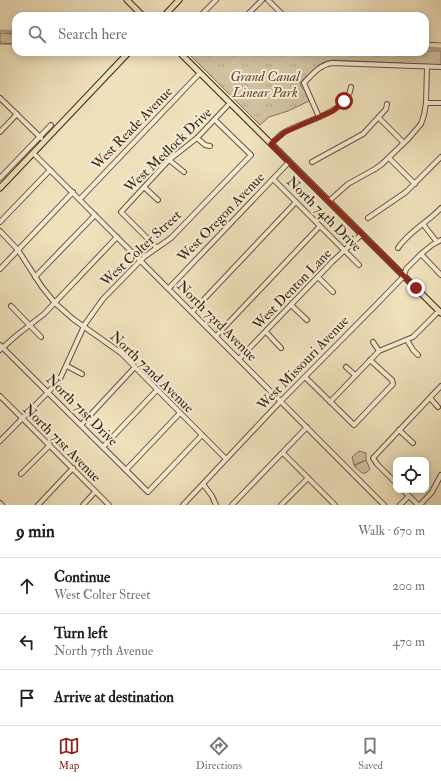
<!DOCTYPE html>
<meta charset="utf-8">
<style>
body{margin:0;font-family:"IM FELL Double Pica",serif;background:#f6f6f6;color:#222}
.controls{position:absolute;right:12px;bottom:12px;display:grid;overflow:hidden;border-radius:8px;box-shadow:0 2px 10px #0003}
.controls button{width:36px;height:36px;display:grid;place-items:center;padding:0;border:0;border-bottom:1px solid #e0e0e0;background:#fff;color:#222;font:20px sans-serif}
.stop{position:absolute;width:12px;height:12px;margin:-9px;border:3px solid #8f2418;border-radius:50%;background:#fff}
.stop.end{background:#8f2418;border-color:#fff;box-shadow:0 1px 4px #0008}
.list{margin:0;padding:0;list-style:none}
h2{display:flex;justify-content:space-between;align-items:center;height:52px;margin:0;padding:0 16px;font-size:17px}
h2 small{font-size:13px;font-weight:400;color:#767676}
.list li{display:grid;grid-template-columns:26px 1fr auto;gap:12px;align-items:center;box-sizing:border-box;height:56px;padding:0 16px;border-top:1px solid #e0e0e0}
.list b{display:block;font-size:15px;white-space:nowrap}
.list p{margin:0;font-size:13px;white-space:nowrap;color:#767676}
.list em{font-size:13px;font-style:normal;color:#767676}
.icon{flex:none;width:22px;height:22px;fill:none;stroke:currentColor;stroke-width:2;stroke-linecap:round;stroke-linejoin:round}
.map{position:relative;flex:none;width:441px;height:505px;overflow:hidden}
.search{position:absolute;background:#fff;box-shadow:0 2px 10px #0003;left:12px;right:12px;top:12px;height:44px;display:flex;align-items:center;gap:10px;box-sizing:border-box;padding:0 14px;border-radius:12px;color:#767676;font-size:15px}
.sheet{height:220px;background:#fff}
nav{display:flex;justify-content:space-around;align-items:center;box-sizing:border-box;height:56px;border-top:1px solid #e0e0e0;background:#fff;font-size:11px;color:#767676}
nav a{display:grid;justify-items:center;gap:2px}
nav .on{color:#8f2418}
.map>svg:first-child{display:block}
</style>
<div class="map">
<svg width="441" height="505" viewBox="0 0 441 505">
<defs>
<pattern id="park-tufts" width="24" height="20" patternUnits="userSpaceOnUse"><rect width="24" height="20" fill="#d0c1a0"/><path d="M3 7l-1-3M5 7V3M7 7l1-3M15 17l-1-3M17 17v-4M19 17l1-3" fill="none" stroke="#b3a689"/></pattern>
</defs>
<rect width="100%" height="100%" fill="#efe1bc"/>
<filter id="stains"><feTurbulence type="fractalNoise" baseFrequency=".005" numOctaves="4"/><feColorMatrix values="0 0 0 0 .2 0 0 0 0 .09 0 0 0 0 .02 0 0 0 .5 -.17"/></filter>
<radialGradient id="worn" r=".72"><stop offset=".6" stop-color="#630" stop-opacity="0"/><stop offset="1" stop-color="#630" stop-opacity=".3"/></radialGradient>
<g fill="#d0c1a0" stroke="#84725c">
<polygon points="359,451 366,453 366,460 354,465 352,457"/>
<polygon points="366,460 370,469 366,473 362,473 354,466"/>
</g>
<g fill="url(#park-tufts)" stroke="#84725c">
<polygon points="0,33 16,34 16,44 0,44"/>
<polygon points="425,51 441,51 441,65 333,60 322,63 300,82 301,86 305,91 309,101 288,111 269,117 260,125 187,52 425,52"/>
</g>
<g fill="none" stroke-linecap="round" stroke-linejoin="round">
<g stroke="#806e5a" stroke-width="1">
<polyline points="425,42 441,43"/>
<polyline points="0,43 16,44"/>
</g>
<g stroke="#b0a085" stroke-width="3">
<polyline points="0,31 16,32"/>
<polyline points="425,48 441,49"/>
</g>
<defs>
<g id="minor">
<polyline points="268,0 284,16"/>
<polyline points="200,16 216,0"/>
<polyline points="246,16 262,0"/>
<polyline points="0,98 41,138"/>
<polyline points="426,103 441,103"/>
<path d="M319 117 304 83C312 75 319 65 332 63L441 67"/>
<polyline points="379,118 404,143"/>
<polyline points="0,132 17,114"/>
<polyline points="197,138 205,145 210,146"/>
<path d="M271 144C275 140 279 136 283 133 301 121 348 114 351 87"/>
<polyline points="33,153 384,505"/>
<polyline points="389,158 415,184"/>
<polyline points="169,160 184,172"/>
<polyline points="312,162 363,134 386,109 387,104"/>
<polyline points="0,178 51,125"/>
<polyline points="273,179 359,265"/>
<polyline points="144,187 158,200"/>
<polyline points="80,199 200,73"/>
<polyline points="329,201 348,184 375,169 382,164 408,139 421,124 424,115 426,103 427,67"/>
<polyline points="368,218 406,192 441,157"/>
<polyline points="0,222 50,170"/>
<polyline points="423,224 437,242"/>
<polyline points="0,231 18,250 42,287 55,303 73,319 121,353 226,459"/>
<polyline points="157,248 121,212 169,160 197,138 230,103"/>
<path d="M398 248C409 231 427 223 441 208"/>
<polyline points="421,254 441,275"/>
<polyline points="0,269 73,192"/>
<polyline points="35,277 95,215"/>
<polyline points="318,277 333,292"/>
<polyline points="169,288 289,162"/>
<polyline points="291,305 307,320"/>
<polyline points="11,306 41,337"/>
<polyline points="192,312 296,202"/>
<polyline points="266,332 281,348"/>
<polyline points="216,336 320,226"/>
<polyline points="407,340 413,350 418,355"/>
<polyline points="373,342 379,351"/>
<polyline points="0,345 148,492 202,435"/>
<polyline points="0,350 17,335 44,314 117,237"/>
<polyline points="239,359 332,262 362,234"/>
<polyline points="67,366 82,374"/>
<polyline points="346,367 355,375"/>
<polyline points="306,378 354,425 393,384 392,380 370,360"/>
<polyline points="0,396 109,505"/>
<polyline points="430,398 438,407"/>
<polyline points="330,402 379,351 413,337 439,311"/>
<polyline points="81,425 135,367"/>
<polyline points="399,430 413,443"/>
<polyline points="0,441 59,381 85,324 103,299 144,257 171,238 251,155 215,120"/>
<polyline points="103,447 157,390"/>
<polyline points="283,453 335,505"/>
<polyline points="126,470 180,413"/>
<polyline points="21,474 50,445"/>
<polyline points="396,483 377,464 373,458 441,386"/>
<polyline points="203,484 212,496 216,505"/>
<polyline points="403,490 418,505"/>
<polyline points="0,503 2,505"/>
<polyline points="38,505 73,468"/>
<polyline points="83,505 95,492"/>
<polyline points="183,505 278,404 375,306 404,276 406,269 421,254 432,245 441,240"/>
<polyline points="232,505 307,427"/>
<polyline points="281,505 308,478"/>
<polyline points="400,505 409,496"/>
<polyline points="420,505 432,492 441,475"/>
</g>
<g id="major">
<polyline points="127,0 143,16"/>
<polyline points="164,16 179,0"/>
<polyline points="179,52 441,313"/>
<polyline points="0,188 129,52"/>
</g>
</defs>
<use href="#minor" stroke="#655242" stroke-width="6"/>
<use href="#major" stroke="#372319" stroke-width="7"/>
<use href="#minor" stroke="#f5ecd3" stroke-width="4"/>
<use href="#major" stroke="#efe1bc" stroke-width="5"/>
</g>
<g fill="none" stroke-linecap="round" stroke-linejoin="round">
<polyline stroke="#8f2418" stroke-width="5" points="344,101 333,111 285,132 271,144 416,288"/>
</g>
<g text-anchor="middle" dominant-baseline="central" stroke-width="4" stroke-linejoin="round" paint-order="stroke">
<g font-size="14" font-style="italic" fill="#5d4a3b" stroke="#f5ecd3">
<text x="265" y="76">Grand Canal<tspan x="265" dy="16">Linear Park</tspan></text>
</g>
<g font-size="14" fill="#372319" stroke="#f5ecd3">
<text transform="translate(132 128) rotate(-46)">West Reade Avenue</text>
<text transform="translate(168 150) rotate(-44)">West Medlock Drive</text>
<text transform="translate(324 214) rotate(45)">North 74th Drive</text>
<text transform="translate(221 217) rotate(-46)">West Oregon Avenue</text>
<text transform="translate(141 248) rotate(-43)">West Colter Street</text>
<text transform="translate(292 289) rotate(-46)">West Denton Lane</text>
<text transform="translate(217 321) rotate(45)">North 73rd Avenue</text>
<text transform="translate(303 363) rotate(-46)">West Missouri Avenue</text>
<text transform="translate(152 372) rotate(44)">North 72nd Avenue</text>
<text transform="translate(82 410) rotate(45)">North 71st Drive</text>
<text transform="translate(62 443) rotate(45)">North 71st Avenue</text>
</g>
</g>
<rect width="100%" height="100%" filter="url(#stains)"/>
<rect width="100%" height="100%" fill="url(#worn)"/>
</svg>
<div class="controls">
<button><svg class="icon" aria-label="locate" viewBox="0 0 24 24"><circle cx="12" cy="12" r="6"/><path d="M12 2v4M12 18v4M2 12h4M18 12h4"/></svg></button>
</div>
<div class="stop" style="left:344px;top:101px"></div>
<div class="stop end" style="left:416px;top:288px"></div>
<div class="search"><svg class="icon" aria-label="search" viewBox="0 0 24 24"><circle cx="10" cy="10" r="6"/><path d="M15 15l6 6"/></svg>Search here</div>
</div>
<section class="sheet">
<h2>9 min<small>Walk · 670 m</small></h2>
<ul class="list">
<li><svg class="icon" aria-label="ahead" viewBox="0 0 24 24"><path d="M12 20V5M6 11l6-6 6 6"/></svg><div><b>Continue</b><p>West Colter Street</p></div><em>200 m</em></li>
<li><svg class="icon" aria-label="left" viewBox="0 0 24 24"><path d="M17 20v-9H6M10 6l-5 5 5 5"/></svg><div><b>Turn left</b><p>North 75th Avenue</p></div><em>470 m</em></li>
<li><svg class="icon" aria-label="arrive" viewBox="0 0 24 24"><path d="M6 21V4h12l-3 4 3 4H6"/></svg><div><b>Arrive at destination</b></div></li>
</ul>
</section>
<nav>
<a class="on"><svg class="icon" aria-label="map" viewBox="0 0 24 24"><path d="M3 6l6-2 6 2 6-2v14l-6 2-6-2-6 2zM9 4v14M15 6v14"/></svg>Map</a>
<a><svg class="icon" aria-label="directions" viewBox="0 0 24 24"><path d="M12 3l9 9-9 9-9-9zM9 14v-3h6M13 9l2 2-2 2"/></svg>Directions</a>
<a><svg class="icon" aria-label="saved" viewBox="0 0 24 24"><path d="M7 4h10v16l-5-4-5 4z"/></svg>Saved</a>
</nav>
